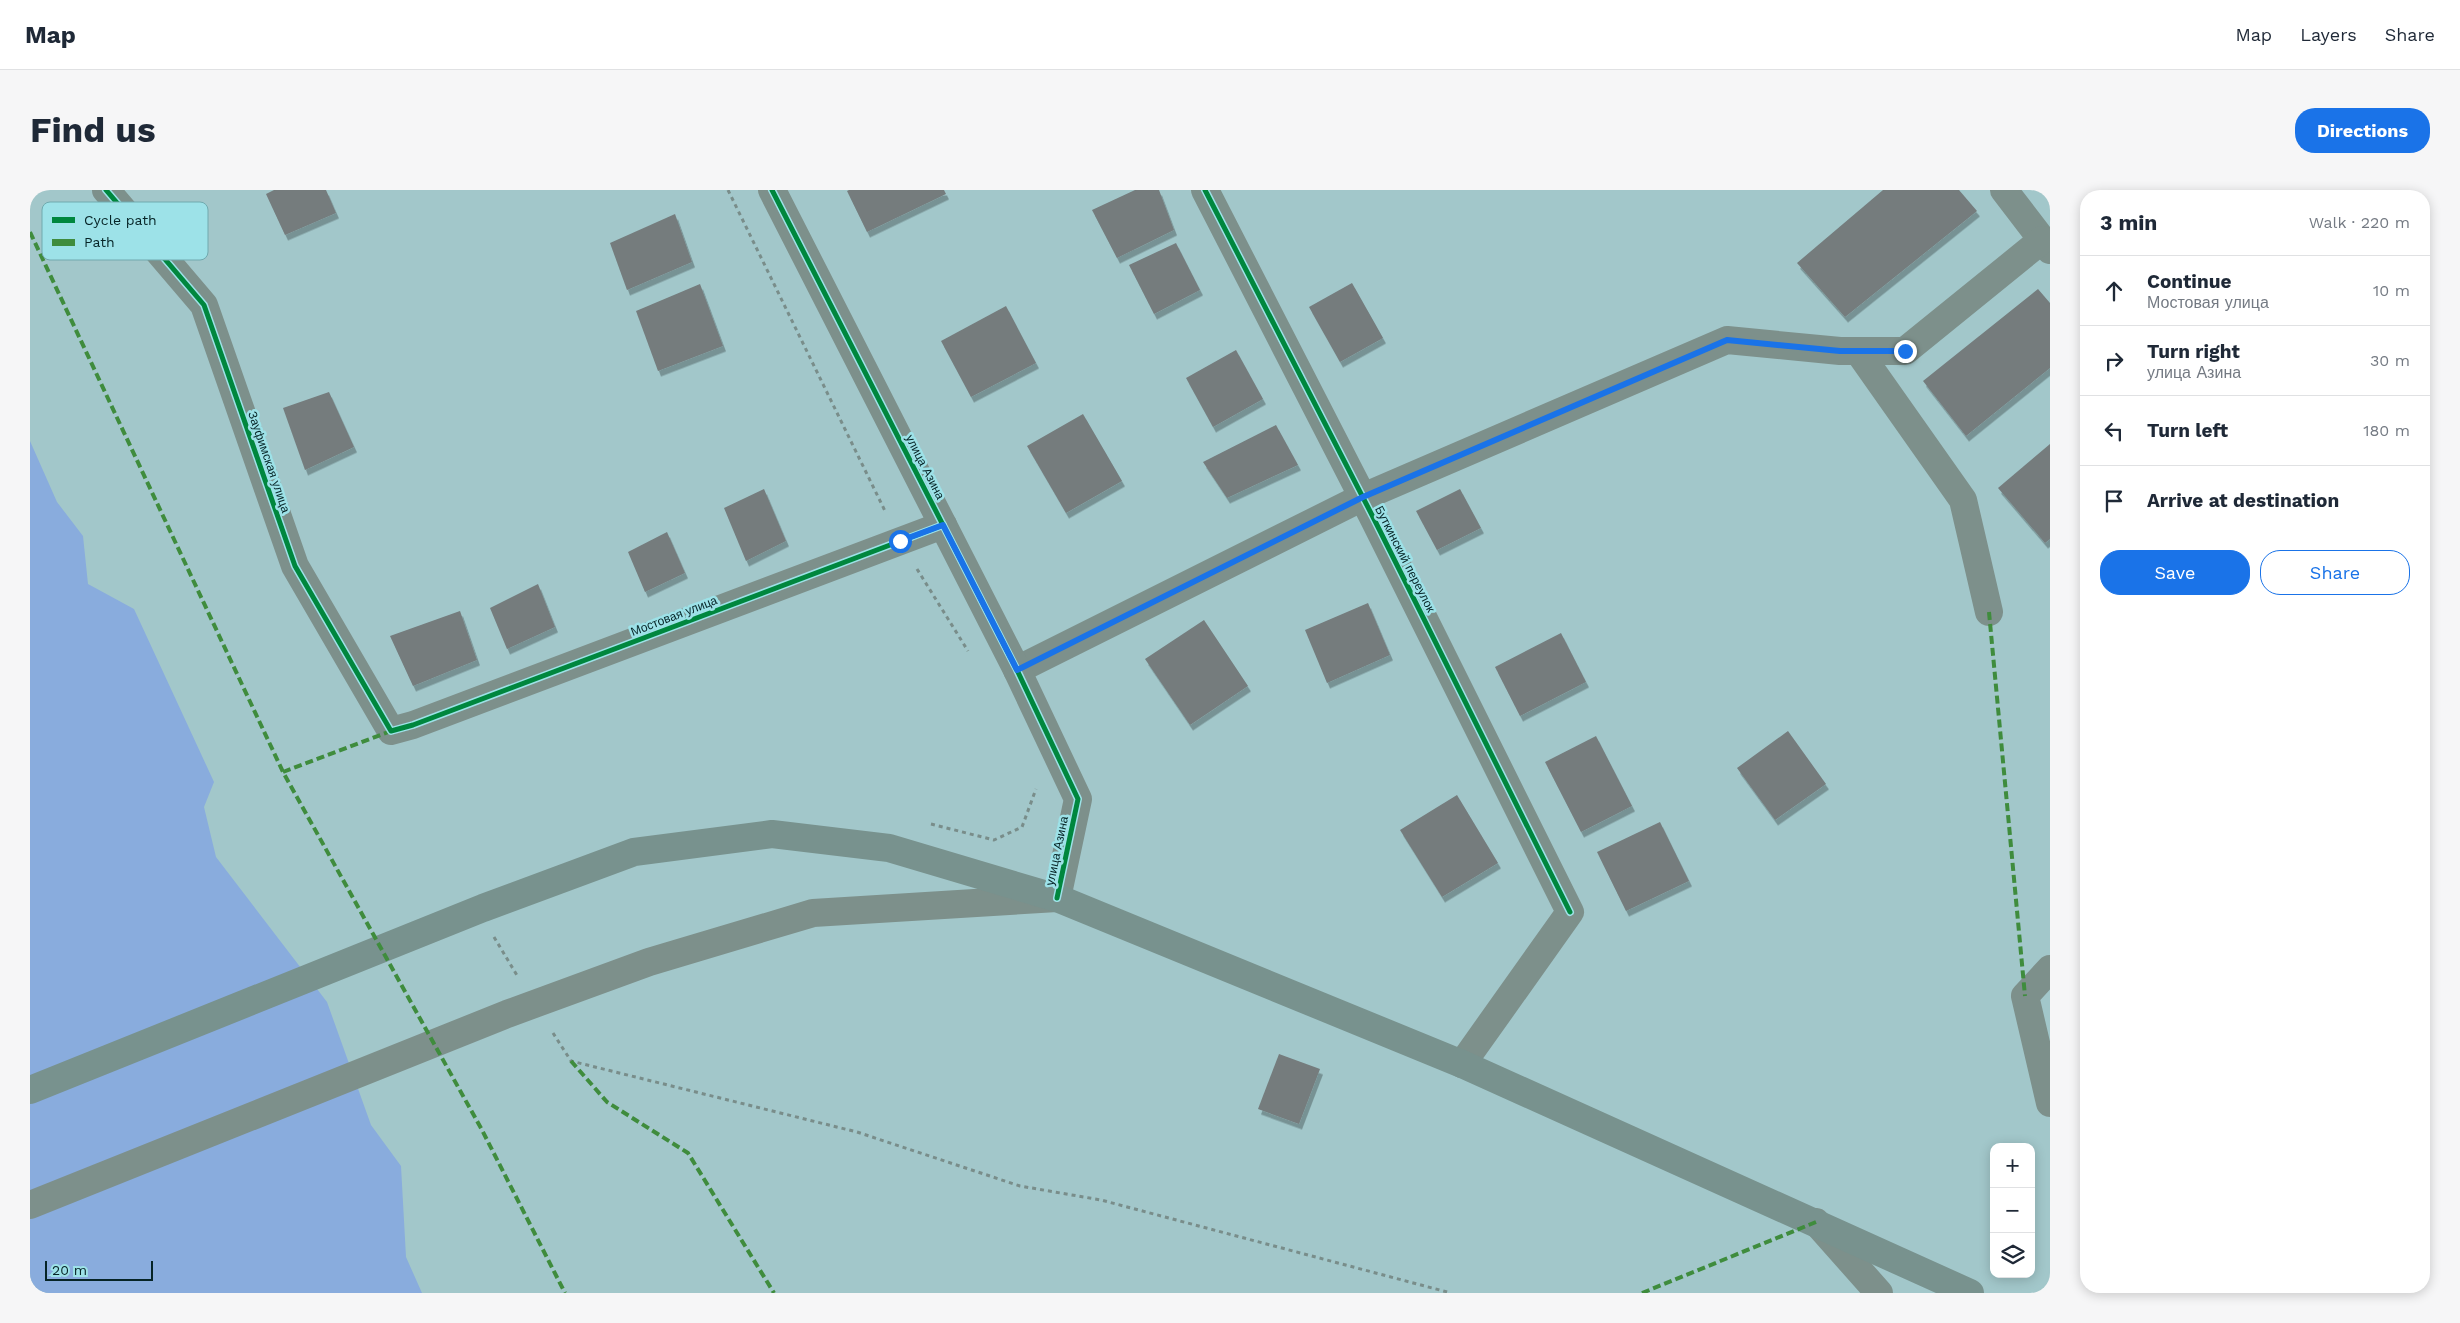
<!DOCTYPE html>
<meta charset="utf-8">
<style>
body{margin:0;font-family:"Work Sans",sans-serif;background:#f6f6f7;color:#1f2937}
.controls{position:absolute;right:15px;bottom:15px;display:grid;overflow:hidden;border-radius:10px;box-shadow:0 2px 12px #0003}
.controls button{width:45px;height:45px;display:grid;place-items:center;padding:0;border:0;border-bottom:1px solid #e0e1e3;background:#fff;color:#1f2937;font:25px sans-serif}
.scale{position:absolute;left:15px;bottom:12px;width:108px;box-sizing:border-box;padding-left:5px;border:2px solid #062426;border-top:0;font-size:14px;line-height:18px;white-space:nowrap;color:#062426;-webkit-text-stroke:4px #9de2e8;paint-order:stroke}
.stop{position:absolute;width:15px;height:15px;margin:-11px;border:4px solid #1a73e8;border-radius:50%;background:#fff}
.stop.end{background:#1a73e8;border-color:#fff;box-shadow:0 1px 5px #0008}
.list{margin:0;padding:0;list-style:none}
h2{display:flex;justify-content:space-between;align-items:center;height:65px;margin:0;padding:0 20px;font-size:21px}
h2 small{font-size:16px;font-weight:400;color:#747a83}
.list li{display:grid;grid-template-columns:32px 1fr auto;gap:15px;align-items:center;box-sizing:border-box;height:70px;padding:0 20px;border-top:1px solid #e0e1e3}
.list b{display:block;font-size:19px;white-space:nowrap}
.list p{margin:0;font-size:16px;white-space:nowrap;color:#747a83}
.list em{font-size:16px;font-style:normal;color:#747a83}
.actions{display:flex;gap:10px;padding:15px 20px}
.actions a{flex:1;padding:11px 0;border:1px solid #1a73e8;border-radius:20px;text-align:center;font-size:18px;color:#1a73e8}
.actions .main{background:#1a73e8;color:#fff}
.icon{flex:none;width:28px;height:28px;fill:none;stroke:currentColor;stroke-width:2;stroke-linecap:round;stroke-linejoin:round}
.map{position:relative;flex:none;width:2020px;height:1103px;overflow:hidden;border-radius:20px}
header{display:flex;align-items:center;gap:30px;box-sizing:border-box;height:70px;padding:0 25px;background:#fff;border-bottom:1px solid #e0e1e3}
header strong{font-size:24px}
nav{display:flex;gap:28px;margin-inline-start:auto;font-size:18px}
.intro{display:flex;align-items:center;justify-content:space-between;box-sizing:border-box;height:120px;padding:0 30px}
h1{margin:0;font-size:35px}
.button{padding:12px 22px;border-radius:20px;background:#1a73e8;color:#fff;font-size:18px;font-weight:700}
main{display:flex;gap:30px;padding:0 30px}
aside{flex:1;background:#fff;border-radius:20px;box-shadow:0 2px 12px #0003}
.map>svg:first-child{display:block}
</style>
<header>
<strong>Map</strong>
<nav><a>Map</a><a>Layers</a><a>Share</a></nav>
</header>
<div class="intro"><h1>Find us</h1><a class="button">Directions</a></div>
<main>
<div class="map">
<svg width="2020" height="1103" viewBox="0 0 2020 1103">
<defs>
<filter id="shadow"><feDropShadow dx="3" dy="5.5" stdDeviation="0" flood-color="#0004"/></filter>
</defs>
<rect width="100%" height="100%" fill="#a2c7ca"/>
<polygon fill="#89acdd" points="0,251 27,312 53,346 58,394 104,419 184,592 174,617 186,667 297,812 341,935 371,976 376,1067 392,1103 0,1103"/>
<g fill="#747c7d" filter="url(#shadow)">
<polygon points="244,0 296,0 306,23 255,45 236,4"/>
<polygon points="819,0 914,0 916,4 837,42 817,1"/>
<polygon points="1105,0 1129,0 1144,40 1087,68 1062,20"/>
<polygon points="1853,0 1929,0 1947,21 1815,127 1767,73"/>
<polygon points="645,24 662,72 597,100 580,53"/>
<polygon points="1146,53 1170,100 1124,124 1099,75"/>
<polygon points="1322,93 1353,148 1310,172 1279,117"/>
<polygon points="670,94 693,156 628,181 606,121"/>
<polygon points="2008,99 2020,113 2020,178 1936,246 1893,191"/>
<polygon points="976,116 1006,173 941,207 911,151"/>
<polygon points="1206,160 1233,209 1183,237 1156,188"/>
<polygon points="299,202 324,257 275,280 253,218"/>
<polygon points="1053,224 1092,291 1036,323 997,256"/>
<polygon points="1246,235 1268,275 1197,308 1173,272"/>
<polygon points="2020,254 2020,349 2015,353 1968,298"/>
<polygon points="734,299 756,351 716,371 694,318"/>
<polygon points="1430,299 1451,338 1407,360 1386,321"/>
<polygon points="637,342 655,383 615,402 598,362"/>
<polygon points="508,394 525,437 477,459 460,418"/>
<polygon points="1338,413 1360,465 1297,493 1275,440"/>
<polygon points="430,421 447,470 383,496 360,446"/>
<polygon points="1174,430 1218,496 1160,535 1115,469"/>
<polygon points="1531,443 1556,492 1490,526 1465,477"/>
<polygon points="1758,541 1796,594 1745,630 1707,578"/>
<polygon points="1566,546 1602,616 1551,642 1515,572"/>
<polygon points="1427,605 1468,673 1412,707 1370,640"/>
<polygon points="1630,632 1659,691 1596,721 1567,662"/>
<polygon points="1249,864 1290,879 1269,934 1228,919"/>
</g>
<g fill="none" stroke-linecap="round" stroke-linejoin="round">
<g stroke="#798d8a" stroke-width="3" stroke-dasharray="4 4" stroke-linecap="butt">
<polyline points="698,0 856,323"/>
<polyline points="887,379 938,461"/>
<polyline points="901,634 964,650 992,637 1006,599"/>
<polyline points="464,747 488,787"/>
<polyline points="523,843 541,871 827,942 990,996 1071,1010 1421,1103"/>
</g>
<g stroke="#7d908b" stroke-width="28">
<polyline points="76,0 174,115 265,376 361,541 383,535 913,335"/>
<polyline points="1175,0 1344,329 1540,722 1432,874"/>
<polyline points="1974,0 2020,60"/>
<polyline points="1828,161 1933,310 1959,422"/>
<polyline points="987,480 1333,307 1697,150 1810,161 1875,161 2012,50"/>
<polyline points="2020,779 1995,806 2020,913"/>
<polyline points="0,1015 477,824 619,772 783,723 1027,708 1048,609 987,480 742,0"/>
<polyline points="1786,1032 1849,1103"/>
</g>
<polyline stroke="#78928e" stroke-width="28" points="0,900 453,718 604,662 742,644 859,658 1027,708 1432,874 1940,1103"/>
<g stroke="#3f8c3d" stroke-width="4" stroke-dasharray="8 4" stroke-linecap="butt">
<polyline points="0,42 253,582 452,940 535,1103"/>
<polyline points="1959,422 1995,806"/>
<polyline points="253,582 361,541"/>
<polyline points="541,871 577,912 658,963 744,1103"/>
<polyline points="1612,1103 1786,1032"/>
</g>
<defs>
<g id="cycleway">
<polyline points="76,0 174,115 265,376 361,541 383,535 913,335"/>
<polyline points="742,0 987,480 1048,609 1027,708"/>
<polyline points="1175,0 1344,329 1540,722"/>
</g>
</defs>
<use href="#cycleway" stroke="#9de2e8" stroke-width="8"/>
<use href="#cycleway" stroke="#00873e" stroke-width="5"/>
</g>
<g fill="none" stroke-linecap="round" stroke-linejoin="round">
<polyline stroke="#1a73e8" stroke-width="6" points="870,351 913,335 987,480 1333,307 1697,150 1810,161 1875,161"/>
</g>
<g text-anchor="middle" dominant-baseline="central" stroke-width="5" stroke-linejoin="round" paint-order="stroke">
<g font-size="12" fill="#062426" stroke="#9de2e8">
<text transform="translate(239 272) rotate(71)">Зауфимская улица</text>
<text transform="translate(895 277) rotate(63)">улица Азина</text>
<text transform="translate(1375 369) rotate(63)">Буткинский переулок</text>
<text transform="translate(644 426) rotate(-21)">Мостовая улица</text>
<text transform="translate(1027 661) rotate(-78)">улица Азина</text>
</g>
</g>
<rect x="12" y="12" width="166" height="58" rx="8" fill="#9de2e8" stroke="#70a9ae" stroke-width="1"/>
<rect x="22" y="27" width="23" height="6" fill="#00873e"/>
<rect x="22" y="49" width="23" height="7" fill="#3f8c3d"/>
<g font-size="14" fill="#062426">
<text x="54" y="35">Cycle path</text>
<text x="54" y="57">Path</text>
</g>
</svg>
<div class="controls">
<button>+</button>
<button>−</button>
<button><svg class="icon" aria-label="layers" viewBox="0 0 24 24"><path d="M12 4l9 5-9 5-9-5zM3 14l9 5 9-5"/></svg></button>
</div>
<div class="scale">20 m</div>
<div class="stop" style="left:870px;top:351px"></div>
<div class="stop end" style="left:1875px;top:161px"></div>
</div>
<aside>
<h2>3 min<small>Walk · 220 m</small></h2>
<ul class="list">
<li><svg class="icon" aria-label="ahead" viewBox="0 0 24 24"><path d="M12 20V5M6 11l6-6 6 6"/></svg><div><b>Continue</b><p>Мостовая улица</p></div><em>10 m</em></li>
<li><svg class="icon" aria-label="right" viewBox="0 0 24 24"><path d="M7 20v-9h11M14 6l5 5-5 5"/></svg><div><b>Turn right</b><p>улица Азина</p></div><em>30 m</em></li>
<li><svg class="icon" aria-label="left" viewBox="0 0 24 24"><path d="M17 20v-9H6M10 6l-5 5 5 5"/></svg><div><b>Turn left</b></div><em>180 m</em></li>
<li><svg class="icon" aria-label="arrive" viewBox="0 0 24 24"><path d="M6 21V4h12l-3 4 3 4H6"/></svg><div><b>Arrive at destination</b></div></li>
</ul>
<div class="actions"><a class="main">Save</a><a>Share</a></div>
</aside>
</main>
